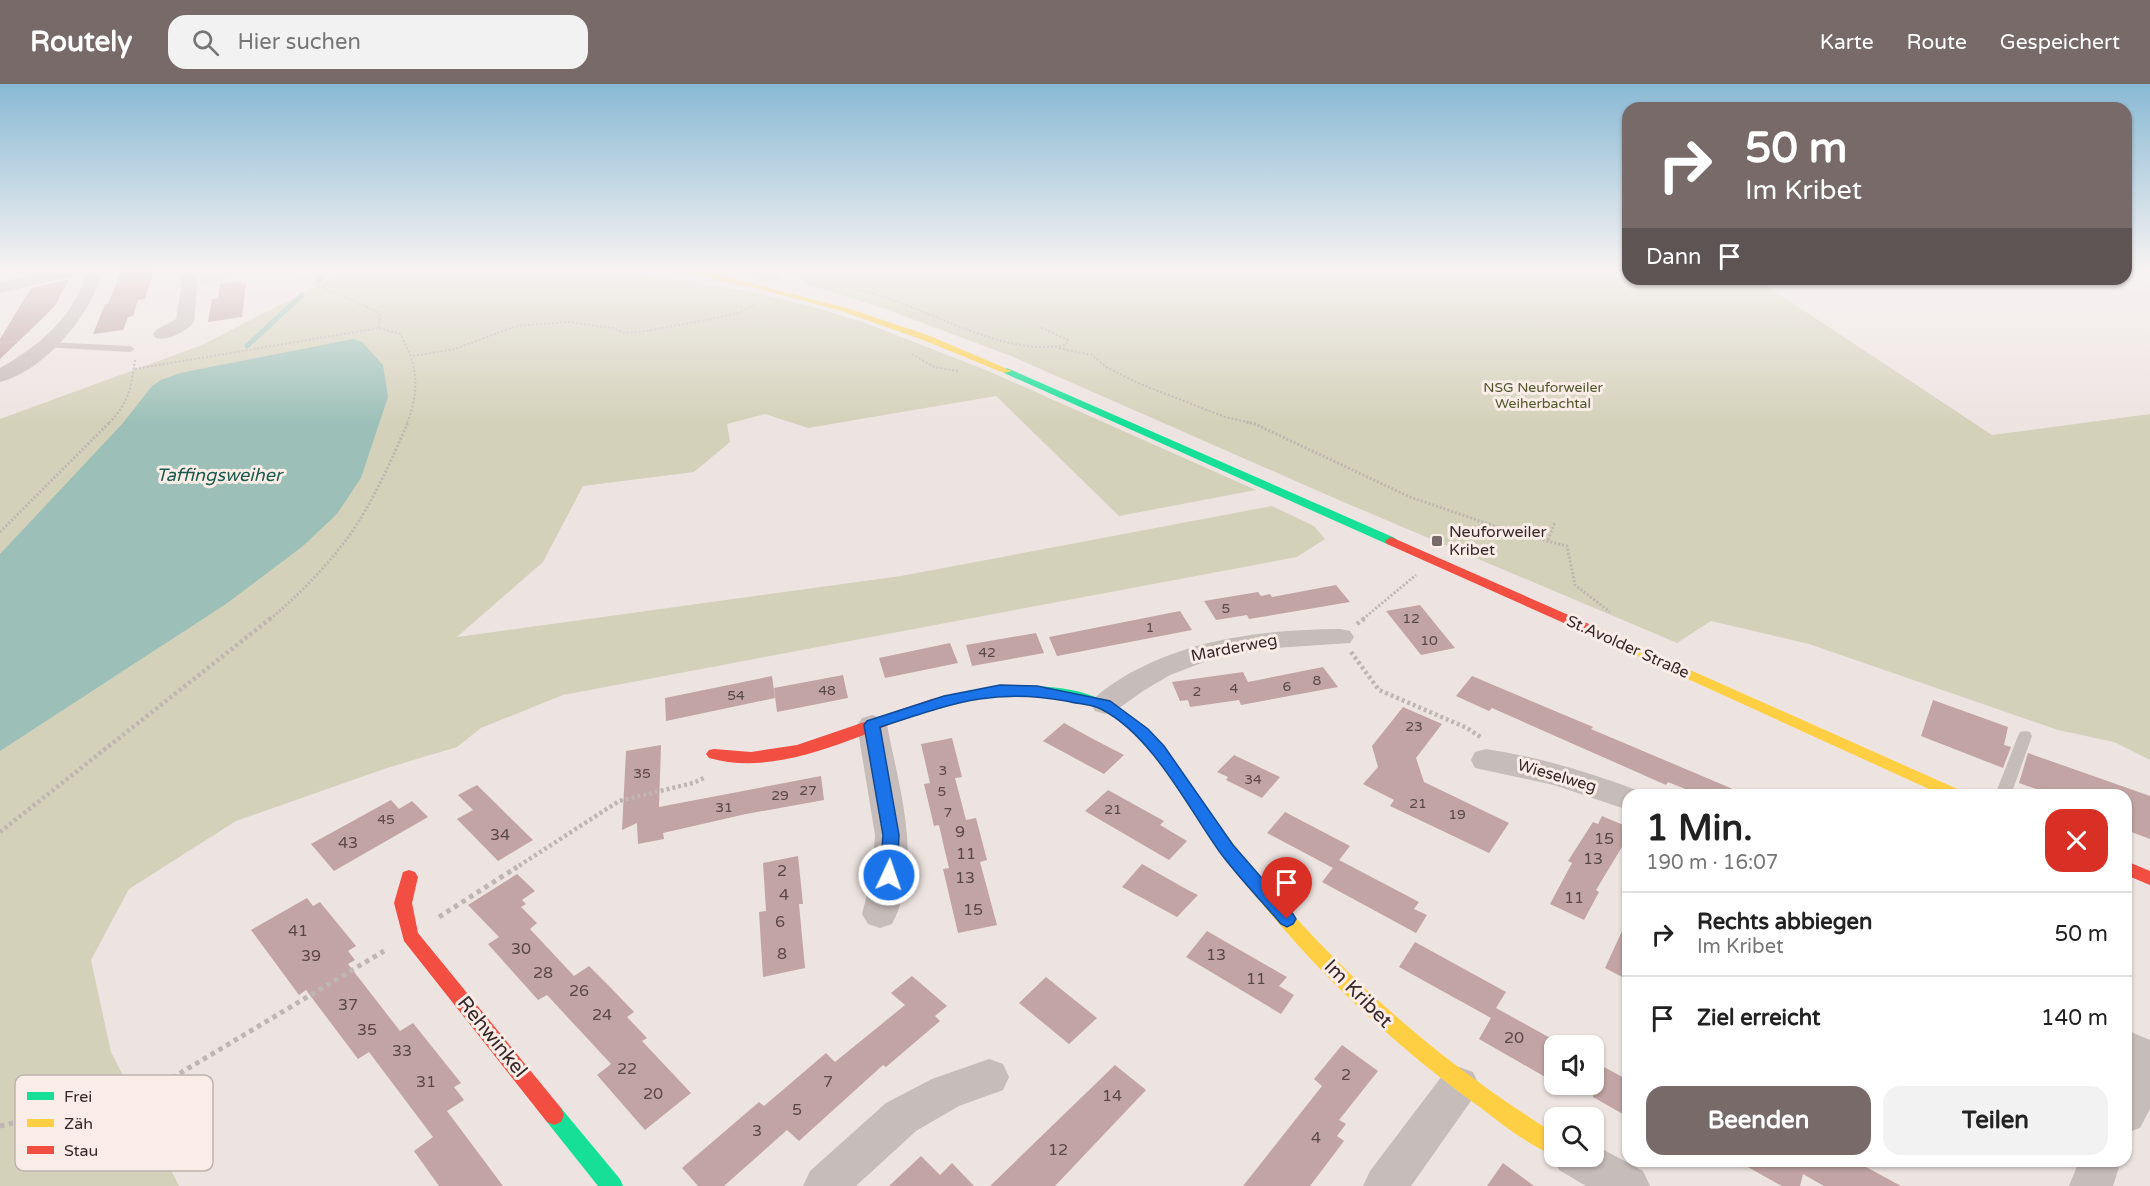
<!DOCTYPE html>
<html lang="de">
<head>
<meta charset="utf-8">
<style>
	body { margin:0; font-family:"Varela Round",sans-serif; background:#f2f2f2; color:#222; height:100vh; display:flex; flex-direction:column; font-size:22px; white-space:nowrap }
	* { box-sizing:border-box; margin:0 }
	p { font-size:20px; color:#767676 }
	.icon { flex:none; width:33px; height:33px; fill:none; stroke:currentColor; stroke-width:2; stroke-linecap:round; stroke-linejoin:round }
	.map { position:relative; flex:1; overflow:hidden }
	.panel { position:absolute; left:1622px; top:705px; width:510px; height:378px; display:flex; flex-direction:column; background:#fff; border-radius:18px; box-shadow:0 2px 4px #0004 }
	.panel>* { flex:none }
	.guide { position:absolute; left:1622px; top:18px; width:510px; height:183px; border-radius:18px; box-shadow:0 2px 4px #0004; background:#776a69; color:#fff; overflow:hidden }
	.tools { position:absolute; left:1544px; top:951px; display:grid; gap:12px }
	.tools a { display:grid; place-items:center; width:60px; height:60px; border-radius:12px; background:#fff; box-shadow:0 2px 4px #0004; font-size:30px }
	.pin { position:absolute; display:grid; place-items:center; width:51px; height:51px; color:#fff; margin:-62px -26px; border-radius:50% 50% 50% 0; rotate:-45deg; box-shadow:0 0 6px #0007 }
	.pin .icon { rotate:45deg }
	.me { position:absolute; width:66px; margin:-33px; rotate:3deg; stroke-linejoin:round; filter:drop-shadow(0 0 4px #0008) }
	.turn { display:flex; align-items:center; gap:21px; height:126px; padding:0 24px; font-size:27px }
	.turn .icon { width:78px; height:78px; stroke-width:2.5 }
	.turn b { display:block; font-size:42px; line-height:51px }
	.then { display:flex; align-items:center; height:57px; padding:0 24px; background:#0003; gap:12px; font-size:22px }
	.round { display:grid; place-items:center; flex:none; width:63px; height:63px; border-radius:18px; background:#f2f2f2 }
	.summary { display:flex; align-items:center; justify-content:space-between; height:102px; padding:0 24px }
	h1 { font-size:36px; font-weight:700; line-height:45px }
	.cta { display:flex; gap:12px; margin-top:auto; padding:12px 24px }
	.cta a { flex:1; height:69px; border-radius:18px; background:#776a69; color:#fff; font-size:24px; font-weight:700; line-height:69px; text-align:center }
	.cta a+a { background:#f2f2f2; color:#222 }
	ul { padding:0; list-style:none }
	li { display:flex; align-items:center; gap:18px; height:84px; padding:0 24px; border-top:2px solid #e0e0e0 }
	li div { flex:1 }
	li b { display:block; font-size:22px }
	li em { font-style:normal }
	header { display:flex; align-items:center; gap:36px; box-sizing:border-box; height:84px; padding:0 30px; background:#776a69; color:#fff }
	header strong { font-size:28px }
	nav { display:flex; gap:33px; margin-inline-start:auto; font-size:21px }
	.search { width:420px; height:54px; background:#f2f2f2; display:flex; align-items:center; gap:15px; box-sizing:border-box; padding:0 21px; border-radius:18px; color:#767676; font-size:22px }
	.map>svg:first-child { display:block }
	.green { fill:#d4d1ba }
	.water { fill:#9cc0b7 }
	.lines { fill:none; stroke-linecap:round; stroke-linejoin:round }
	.stream { stroke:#9cc0b7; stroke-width:5 }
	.building { fill:#c1a4a3 }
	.path-far3 { stroke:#bfb5b2; stroke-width:2; stroke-dasharray:2 2; stroke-linecap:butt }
	.path-far2 { stroke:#bfb5b2; stroke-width:3; stroke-dasharray:2 2; stroke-linecap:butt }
	.path-far1 { stroke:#bfb5b2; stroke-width:4.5; stroke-dasharray:3 3; stroke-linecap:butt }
	.path { stroke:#bfb5b2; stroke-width:5; stroke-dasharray:4.5 4.5; stroke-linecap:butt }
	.lane { fill:#c6bcba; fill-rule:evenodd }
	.street { fill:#c6bcba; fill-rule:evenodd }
	.fast { fill:#16e098; fill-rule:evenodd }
	.slow { fill:#ffcf43; fill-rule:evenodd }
	.jam { fill:#f24e42; fill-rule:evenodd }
	.route { fill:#1a73e8; stroke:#114b97; stroke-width:1.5 }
	.poi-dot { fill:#776a69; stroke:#faede8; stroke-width:2 }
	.labels { text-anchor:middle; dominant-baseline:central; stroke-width:6; stroke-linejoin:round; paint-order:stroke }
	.far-park-label { font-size:14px; fill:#51562b; stroke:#faede8 }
	.number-label { font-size:14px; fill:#5a4847 }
	.poi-label { font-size:16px; fill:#372928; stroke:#faede8; text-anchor:start }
	.street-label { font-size:16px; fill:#372928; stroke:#faede8 }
	.near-number-label { font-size:16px; fill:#5a4847 }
	.water-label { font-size:18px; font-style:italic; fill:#1d5a4e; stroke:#faede8 }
	.near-street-label { font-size:20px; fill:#372928; stroke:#faede8 }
	.key { fill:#faede8; stroke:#c0b2ae; stroke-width:1.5 }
	.key-label { font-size:16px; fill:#372928 }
</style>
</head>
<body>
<header>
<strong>Routely</strong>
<div class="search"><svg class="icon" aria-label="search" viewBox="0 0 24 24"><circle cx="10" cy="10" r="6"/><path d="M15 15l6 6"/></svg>Hier suchen</div>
<nav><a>Karte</a><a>Route</a><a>Gespeichert</a></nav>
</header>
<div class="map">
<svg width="2150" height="1102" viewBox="0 0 2150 1102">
	<rect width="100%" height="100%" fill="#ede4e1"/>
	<path class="green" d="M198,185H257L260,188L202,200Z
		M350,185H600L741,206L810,222L865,239L986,286L1256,406L1119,432L996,312L808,344L765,330L727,340L730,358L694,388L583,402L543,478L457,553L901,492L1272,422L1314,442L1325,455L1297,473L563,611L481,644L457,663L387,684L236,737L129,805L91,876L111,968L179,1102H0V335L202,261Z
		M711,185H771L781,193L780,198Z
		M790,185H1627L1628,195H1775L1759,197L1992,351L2150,330V676L2114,658L2058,646L1809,560L1711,537L1677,559L1334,414L1011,272L888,226L807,200Z"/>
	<path class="water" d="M353,255L362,258L383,281L388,313L361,394L337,430L303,462L226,520L0,667V470L123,339L152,302L161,296L180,289Z"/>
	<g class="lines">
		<path class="stream" d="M318,197L329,185
			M247,262L302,211"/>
	</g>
	<path class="building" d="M122,185H154L145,215L138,216L133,232L128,233L123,246L93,250L105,220H108Z
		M69,195L56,220L47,230L0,275V255L31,204Z
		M241,197V200L246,199L242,233L208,238L212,215L218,214L220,200Z
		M1336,501L1350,518L1249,535L1247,531L1216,536L1204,517L1258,508L1261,512L1270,510L1272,513Z
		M1420,521L1437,542L1455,564L1421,571L1386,527Z
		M1180,527L1192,546L1057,572L1049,553Z
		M1036,549L1044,569L972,582L966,561Z
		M950,559L958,579L885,594L879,574Z
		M1323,583L1338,603L1241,621L1239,616L1190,623L1188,616L1180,617L1172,598L1243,588L1248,598Z
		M843,591L848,614L777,628L774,604Z
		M772,592L775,614L666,637L665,614Z
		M1472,592L1593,643L1591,645L1747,711H1700L1668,698L1666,701L1492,624L1489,627L1456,612Z
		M1933,616L2008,643L2004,661L2011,663L2003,684L1921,652Z
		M1403,623L1442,640L1416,674L1424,698L1509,739L1489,769L1390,722L1394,716L1363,700L1378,683L1372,662Z
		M1064,639L1093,655L1124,671L1104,690L1043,657Z
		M952,654L962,693L955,694L966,736L976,734L987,776L980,778L997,841L958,849L943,785L949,784L944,763L939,741L934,742L924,700L930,699L921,660Z
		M661,661L659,723L821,692L824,716L746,730L663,749L664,755L638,760L637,739L622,746L626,667Z
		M2028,669L2150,712V755L2126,746V711H2054L2019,699Z
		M1234,671L1280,693L1262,714L1226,696L1228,693L1217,688Z
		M477,701L533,756L498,777L457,735L473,726L458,711Z
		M1108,706L1164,737L1160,741L1187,757L1169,776L1085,727Z
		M391,716L399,725L412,717L428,733L334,787L311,760Z
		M1285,728L1350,762L1333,784L1267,749Z
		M1602,732L1628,743V753L1596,806L1599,808L1584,836L1550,820L1572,779L1568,777L1593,738L1598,740Z
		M798,772L803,820H799L805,884L763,893L759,828L766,827L763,779Z
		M1339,776L1419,818L1414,825L1427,831L1416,849L1322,798Z
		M1142,780L1186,805L1198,811L1177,833L1122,803Z
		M517,790L535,807L522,816L526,820L521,823L537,839L530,845L574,892L589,882L611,904L634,928L627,933L647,954L642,957L691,1009L645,1046L597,991L611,980L547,911L538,916L488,860L499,853L468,821Z
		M307,814L313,822L320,818L356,862L348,867L355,876L348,880L400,947L413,939L461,999L454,1003L464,1016L447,1027L503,1102H439L414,1067L433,1053L369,968L358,975L306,906L299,911L251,846Z
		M1628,834V896L1605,884Z
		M1207,847L1287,893L1279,902L1294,911L1281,930L1186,873Z
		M1415,858L1506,908L1496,924L1554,956V998L1479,955L1491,934L1399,883Z
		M912,892L947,922L935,932L940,937L886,983L883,981L799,1057L787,1046L724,1102H698L682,1084L759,1018L764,1022L826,969L835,978L905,921L891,909Z
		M1046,893L1097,934L1069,960L1019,919Z
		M1342,961L1378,987L1339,1036L1346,1040L1337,1052L1344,1057L1310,1102H1243L1322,1002L1314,995Z
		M1593,977L1628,996V1033L1593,1013Z
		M1115,981L1146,1006L1055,1102H990Z
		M921,1072L940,1091L952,1079L974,1102H889Z
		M1737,1077H1855L1901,1102H1824L1803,1090L1800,1102H1782Z
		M1503,1079L1534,1102H1487Z"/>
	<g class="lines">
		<path class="path-far3" d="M282,185L380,229L379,244
			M841,202C910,213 972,259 1038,263C1047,264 1057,262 1066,261L1068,256L1040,243
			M0,259L19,257
			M1059,264L1092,271L1106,283L1138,299L1225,333L1252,339
			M912,270L934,283L958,287
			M413,272L455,265L516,242L568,238L613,244L624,249L646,247L717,234L740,228L755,220
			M135,285L379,244L400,250C418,281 420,306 407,339
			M109,339C129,319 131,303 135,276"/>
		<path class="path-far2" d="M1246,338L1255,340L1410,413L1509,447L1567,462L1575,501L1610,528
			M0,448L110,338
			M1548,456L1555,438
			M270,535C299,511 326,483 349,452C372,420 392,375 408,338
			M1363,535L1416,491"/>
		<path class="path-far1" d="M1357,540L1365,534
			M1351,568L1379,606L1467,644L1482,654
			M0,748L271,534
			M514,785L619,717L693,699L706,693"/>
		<path class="path" d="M439,833L517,783
			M0,1042L147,1009L384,867"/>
		<path class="lane" d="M47,258L130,262L135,265L130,268L44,263L42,261Z
			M2025,647L2030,648L2032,652L2011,711H1995L2018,652L2020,648Z"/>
		<path class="street" d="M61,185H103C93,229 45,287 0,298V284C38,263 75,232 86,189L0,209V199Z
			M180,185H196L197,205L194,238C186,248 168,257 156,254L153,250L156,246L176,235L181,205Z
			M1340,545L1350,547L1354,553L1350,559L1275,564L1220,572L1170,591L1143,607L1115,627L1105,630L1095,627L1090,620C1099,607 1117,597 1130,589C1196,553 1266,546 1340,545Z
			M872,631L882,634L887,641C899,704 924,779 892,840L880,844L868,840L862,830L872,791L875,751L857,641L862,634Z
			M1486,665C1539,673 1589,688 1639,707L1642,711H1628V726L1554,701L1475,684L1471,676L1475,668Z
			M2126,946L2150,956V1025L2140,1044L2126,1049V991L2129,985L2126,983Z
			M989,975L1003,980L1009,993L1003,1006L959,1022L916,1047L856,1102H803L810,1087L886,1019L932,995Z
			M1459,983L1473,988L1479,1001L1473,1014L1411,1102H1363L1370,1087L1445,988Z
			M1593,1060L1643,1087L1650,1102H1586L1559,1086L1553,1072L1554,1069V1072H1593Z
			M2079,1077H2121L2113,1102H2069Z"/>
		<path class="fast" d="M1007,284L1395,454L1397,457L1391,461L1387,460L1004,289L1002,287Z
			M1000,601C1029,602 1060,601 1087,610C1153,632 1186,695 1225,749L1227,753L1225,757L1219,759L1213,757C1178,706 1143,634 1078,617C1068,615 1056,613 1046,612C1029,610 1011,614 995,609L993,606Z
			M554,1021L561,1024L620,1095L623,1102H598L547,1038L544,1031L547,1024Z"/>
		<path class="slow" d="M671,185H689L718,191L847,224L930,252L1012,287L1004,289L923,256L841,227L760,205Z
			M1616,553L1962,707L1964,711H1942L1611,560L1609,557Z
			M1219,747L1225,749C1321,872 1421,966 1554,1049V1071C1528,1061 1503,1041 1481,1024C1400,966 1328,899 1264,822C1246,800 1224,778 1211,753L1213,749Z"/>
		<path class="jam" d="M1391,453L1621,554L1623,557L1616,561L1611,560L1387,460L1385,457Z
			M1000,601L1007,606L1005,609C981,616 957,616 933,624C866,647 782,695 709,674L706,670L709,666L714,665L751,668L797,661L932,615Z
			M2126,777L2150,787V801L2126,791Z
			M409,786L415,788L418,793L412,819L418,849L561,1024L564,1031L561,1038L554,1041L547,1038L404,857L394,819L403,788Z"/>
	</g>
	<linearGradient id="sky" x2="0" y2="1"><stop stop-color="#89b9d4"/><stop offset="0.55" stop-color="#f7f3f2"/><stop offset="1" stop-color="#f7f3f2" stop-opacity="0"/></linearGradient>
	<rect width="2150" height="339" fill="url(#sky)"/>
	<path class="route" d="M1000,601L1037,602L1110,617L1148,645L1164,662L1233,761L1293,830L1296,835L1293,840L1287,843L1281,840C1261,816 1238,793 1219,767C1187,722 1152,651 1101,625C1092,620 1077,620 1066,617C991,603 949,621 880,643L899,751L897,791L895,795L889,797L883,795L880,791L883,751L864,641L867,637L944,612Z"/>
	<rect class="poi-dot" x="1431" y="451" width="12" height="12" rx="3"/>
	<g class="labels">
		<g class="far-park-label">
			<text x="1543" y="303">NSG Neuforweiler<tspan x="1543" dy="16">Weiherbachtal</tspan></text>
		</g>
		<g class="number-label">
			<text x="1226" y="524">5</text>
			<text x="1411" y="534">12</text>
			<text x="1150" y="543">1</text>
			<text x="1429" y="556">10</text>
			<text x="987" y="568">42</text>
			<text x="1317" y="596">8</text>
			<text x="1287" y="602">6</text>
			<text x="1234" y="604">4</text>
			<text x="827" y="606">48</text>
			<text x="1197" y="607">2</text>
			<text x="736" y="611">54</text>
			<text x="1414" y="642">23</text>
			<text x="943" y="686">3</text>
			<text x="642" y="689">35</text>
			<text x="1253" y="695">34</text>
			<text x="808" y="706">27</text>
			<text x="942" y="707">5</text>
			<text x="780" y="711">29</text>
			<text x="1418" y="719">21</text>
			<text x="724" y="723">31</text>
			<text x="1113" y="725">21</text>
			<text x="948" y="728">7</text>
			<text x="1457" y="730">19</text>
			<text x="386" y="735">45</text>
		</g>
		<g class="poi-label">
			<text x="1449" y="448">Neuforweiler<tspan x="1449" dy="18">Kribet</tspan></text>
		</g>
		<g class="street-label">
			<text transform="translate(1628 563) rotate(24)">St.Avolder Straße</text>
			<text transform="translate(1234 564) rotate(-11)">Marderweg</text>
			<text transform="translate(1557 692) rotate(16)">Wieselweg</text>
		</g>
		<g class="near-number-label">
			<text x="960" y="748">9</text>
			<text x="500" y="751">34</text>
			<text x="1604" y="755">15</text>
			<text x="348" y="759">43</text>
			<text x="966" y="770">11</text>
			<text x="1593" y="775">13</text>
			<text x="782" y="787">2</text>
			<text x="965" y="794">13</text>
			<text x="784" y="811">4</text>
			<text x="1574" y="814">11</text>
			<text x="973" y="826">15</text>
			<text x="780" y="838">6</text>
			<text x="298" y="847">41</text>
			<text x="521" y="865">30</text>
			<text x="782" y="870">8</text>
			<text x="1216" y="871">13</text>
			<text x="311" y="872">39</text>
			<text x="543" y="889">28</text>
			<text x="1256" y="895">11</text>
			<text x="579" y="907">26</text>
			<text x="348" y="921">37</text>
			<text x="602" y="931">24</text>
			<text x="367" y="946">35</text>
			<text x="1514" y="954">20</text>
			<text x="402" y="967">33</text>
			<text x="627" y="985">22</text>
			<text x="1346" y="991">2</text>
			<text x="426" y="998">31</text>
			<text x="828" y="998">7</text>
			<text x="653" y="1010">20</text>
			<text x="1112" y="1012">14</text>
			<text x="797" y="1026">5</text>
			<text x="757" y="1047">3</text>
			<text x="1316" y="1054">4</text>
			<text x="1058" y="1066">12</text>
		</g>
		<g class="water-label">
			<text x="219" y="391">Taffingsweiher</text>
		</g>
		<g class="near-street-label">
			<text transform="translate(1358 910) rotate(45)">Im Kribet</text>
			<text transform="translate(492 953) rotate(51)">Rehwinkel</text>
		</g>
	</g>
	<rect x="15" y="991" width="198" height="96" rx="9" class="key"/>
	<rect x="27" y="1008" width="27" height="8" fill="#16e098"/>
	<rect x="27" y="1035" width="27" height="8" fill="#ffcf43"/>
	<rect x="27" y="1062" width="27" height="8" fill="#f24e42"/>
	<g class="key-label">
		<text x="64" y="1018">Frei</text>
		<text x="64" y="1045">Zäh</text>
		<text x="64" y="1072">Stau</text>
	</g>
</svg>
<div class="tools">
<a><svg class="icon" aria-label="sound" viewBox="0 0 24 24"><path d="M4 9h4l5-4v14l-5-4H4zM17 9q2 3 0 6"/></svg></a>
<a><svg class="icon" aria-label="search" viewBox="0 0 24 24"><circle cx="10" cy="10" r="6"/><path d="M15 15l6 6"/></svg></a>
</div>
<div class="pin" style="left:1287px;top:835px;background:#d93025"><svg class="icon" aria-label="arrive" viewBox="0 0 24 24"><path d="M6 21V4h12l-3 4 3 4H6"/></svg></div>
<svg class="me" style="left:889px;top:791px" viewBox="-20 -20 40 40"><circle r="17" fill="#1a73e8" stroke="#fff" stroke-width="3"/><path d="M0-11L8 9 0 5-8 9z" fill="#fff"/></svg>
<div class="guide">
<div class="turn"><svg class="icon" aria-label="right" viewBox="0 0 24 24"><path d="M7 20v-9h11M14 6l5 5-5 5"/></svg><div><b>50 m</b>Im Kribet</div></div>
<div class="then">Dann<svg class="icon" aria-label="arrive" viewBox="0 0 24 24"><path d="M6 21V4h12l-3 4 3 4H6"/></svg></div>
</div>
<section class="panel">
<div class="summary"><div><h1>1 Min.</h1><p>190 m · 16:07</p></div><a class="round" style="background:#d93025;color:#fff"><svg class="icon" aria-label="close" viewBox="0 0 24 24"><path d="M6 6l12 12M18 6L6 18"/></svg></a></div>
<ul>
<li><svg class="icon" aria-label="right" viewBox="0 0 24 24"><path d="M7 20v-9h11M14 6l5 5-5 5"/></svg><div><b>Rechts abbiegen</b><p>Im Kribet</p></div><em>50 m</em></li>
<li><svg class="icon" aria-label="arrive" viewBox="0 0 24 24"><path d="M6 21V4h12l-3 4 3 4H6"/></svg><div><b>Ziel erreicht</b></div><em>140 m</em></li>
</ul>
<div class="cta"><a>Beenden</a><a>Teilen</a></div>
</section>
</div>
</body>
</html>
